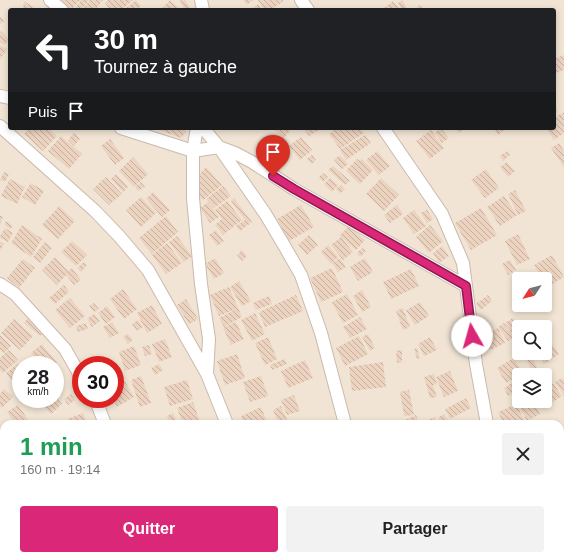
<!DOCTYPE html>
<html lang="fr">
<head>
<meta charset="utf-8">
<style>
	body { margin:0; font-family:Helvetica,sans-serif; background:#f2f2f2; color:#202124; height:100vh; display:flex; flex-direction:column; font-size:15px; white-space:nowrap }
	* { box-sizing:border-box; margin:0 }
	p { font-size:13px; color:#757577 }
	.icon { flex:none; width:22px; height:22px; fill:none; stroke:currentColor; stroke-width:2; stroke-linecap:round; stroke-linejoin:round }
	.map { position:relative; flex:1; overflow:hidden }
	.details { position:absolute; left:0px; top:420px; width:564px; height:140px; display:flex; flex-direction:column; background:#fff; border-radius:12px 12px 0 0; box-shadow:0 2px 6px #0003 }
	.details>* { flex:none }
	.top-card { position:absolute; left:8px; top:8px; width:548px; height:122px; border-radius:4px; box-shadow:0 2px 6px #0003; background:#202124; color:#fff; overflow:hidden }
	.needle { width:26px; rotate:234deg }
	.controls { position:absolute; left:512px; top:272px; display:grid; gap:8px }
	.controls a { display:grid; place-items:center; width:40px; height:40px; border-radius:4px; background:#fff; box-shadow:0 2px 6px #0003; font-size:20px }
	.speed { position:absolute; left:12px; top:356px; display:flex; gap:8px; font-size:20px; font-weight:700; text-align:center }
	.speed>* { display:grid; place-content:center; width:52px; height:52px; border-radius:50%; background:#fff; box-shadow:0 2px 6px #0003; line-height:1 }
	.speed small { font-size:10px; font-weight:400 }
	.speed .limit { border:6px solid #d22; background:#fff; color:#111 }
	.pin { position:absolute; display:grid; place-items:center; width:34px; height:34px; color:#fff; margin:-41px -17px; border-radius:50% 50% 50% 0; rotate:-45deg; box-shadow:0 0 4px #0007 }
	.pin .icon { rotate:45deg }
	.me { position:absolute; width:44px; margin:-22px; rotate:353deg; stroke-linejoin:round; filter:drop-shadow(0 0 3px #0008) }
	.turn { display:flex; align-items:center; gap:14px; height:84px; padding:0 20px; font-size:18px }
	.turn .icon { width:52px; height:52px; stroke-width:2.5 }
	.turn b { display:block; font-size:28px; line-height:34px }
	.then { display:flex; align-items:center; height:38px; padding:0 20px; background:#0003; gap:8px; font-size:15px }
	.round { display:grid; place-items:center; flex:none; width:42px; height:42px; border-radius:4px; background:#f2f2f2 }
	.summary { display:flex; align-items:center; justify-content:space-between; height:68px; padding:0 20px }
	h1 { font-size:24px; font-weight:700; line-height:30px; color:#1e9e55 }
	.button { display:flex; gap:8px; margin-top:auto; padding:8px 20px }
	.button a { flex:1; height:46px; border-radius:4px; background:#db2777; color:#fff; font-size:16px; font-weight:700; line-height:46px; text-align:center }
	.button a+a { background:#f2f2f2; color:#202124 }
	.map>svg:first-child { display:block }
	.residential { fill:#f1e4d4; fill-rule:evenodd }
	.building { fill:url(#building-back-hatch) }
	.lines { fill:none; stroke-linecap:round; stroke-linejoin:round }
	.minor-casing { stroke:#cabaad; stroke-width:14 }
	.minor { stroke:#fff; stroke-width:12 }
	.route-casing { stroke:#8e194d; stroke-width:10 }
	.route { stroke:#db2777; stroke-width:7 }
</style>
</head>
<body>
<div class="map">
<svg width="564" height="560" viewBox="0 0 564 560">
	<defs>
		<pattern id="building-back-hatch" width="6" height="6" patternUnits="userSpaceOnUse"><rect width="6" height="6" fill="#ecd3c0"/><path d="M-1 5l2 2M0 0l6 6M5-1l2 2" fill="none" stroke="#c4ae9e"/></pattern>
	</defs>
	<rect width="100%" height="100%" fill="#faf2e5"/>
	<path class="residential" d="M0,0H564V560H0ZM10,10H554V128H10ZM519,279H545V305H519ZM519,327H545V353H519ZM21,365H55V399H21ZM81,365H115V399H81ZM519,375H545V401H519ZM4,424H560V556H4Z"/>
	<path class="building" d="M60,0H80L71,10Z
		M81,0H89L81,10H74Z
		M90,0H103L95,10H82Z
		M108,0H133L121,10H111L105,3Z
		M136,0L141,6L136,10H124Z
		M170,0L181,10H161Z
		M182,0H185L191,9L189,10H185L179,1Z
		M243,0H253L247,5Z
		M258,0H283V2L270,10H264Z
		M402,0L408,10H402L398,3Z
		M24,1L37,10H23Z
		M393,1L400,10H382Z
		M258,4L262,10H251Z
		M419,5L425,10H415Z
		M0,16L4,21L1,24L0,23Z
		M1,31L9,40L4,45L0,42V32Z
		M0,45L7,49L0,60Z
		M564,55V70L556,73L554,69V59Z
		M554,105L558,111L554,113Z
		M564,112V133L554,140L546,128H554V118Z
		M29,128H48L57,136L43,151L24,134Z
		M155,128H181L186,132L181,138Z
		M272,128H292L284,138Z
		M306,128H318L319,130L309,136L304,129Z
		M337,128H360L364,133L340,149L329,134Z
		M441,128L449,138L442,143L435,133Z
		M455,128H465L459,133Z
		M493,128H507L498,135Z
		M431,130L444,148L430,159L416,141Z
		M74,133L80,139L74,146L68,140Z
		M365,135L371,143L346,160L340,150Z
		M61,136L82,154L69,169L48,151Z
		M301,137L312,150L300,160L289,146Z
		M110,139L124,158L115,165L101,146Z
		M559,143L564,151V166H563L551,148Z
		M377,151L390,166L379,175L366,160Z
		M507,151L510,155L503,161L500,156Z
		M312,155L316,160L312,164L307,159Z
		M340,155L348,164L342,169L334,160Z
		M133,157L148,174L134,187L119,171Z
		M357,159L360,161L362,159L373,170L360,184L346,171Z
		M507,162L515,171L508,177L500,167Z
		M333,166L350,181L345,185L328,170Z
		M206,167L222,185L203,200L196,194V178Z
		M486,169L499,188L485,198L471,180Z
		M4,172L9,174L5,182L0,180Z
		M323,173L328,177L323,182L319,177Z
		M116,174L128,187L123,192L111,179Z
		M106,177L122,194L109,205L93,189Z
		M330,178L338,185L332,192L324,184Z
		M381,178L399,195L384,211L366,194Z
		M10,179L25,187L17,204L1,196Z
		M141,182L145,187L138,191L135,187Z
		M31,183L44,191L35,205L22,197Z
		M341,185L345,190L340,193L336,189Z
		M223,186L231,196L214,208L206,199Z
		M515,190L526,211L518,215L508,194Z
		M153,192L170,210L162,217L146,199Z
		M504,196L517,215L500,226L487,207Z
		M141,197L156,213L141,227L126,210Z
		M234,198L252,222L240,231L236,226L245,220L231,201Z
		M227,201L242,220L223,235L215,225L222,219L215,210Z
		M208,202L219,217L210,223L200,208Z
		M301,205L314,227L289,241L277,219Z
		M397,205L403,214L390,223L384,215Z
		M59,206L75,221L58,239L42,225Z
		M481,208L497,235L471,250L455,223Z
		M414,210L426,226L414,234L403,218Z
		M427,210L433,219L427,223L421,213Z
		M0,215L3,217L0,224Z
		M166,216L178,232L152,254L139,238Z
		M6,221L13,226L10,229L4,224Z
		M22,225L42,239L31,257L11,243Z
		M430,225L443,241L429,253L416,237Z
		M349,226L365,240L356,250L342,238L353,252L343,260L331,245L341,237L339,236Z
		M5,228L13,233L8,242L0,238V236Z
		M216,230L224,241L217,246L209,235Z
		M518,234L530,259L517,265L505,241Z
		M309,235L318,245L307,255L298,245Z
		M177,236L192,256L184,262L169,242Z
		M0,241L4,244L0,250Z
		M72,241L87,255L76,266L61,252Z
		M45,242L52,248L40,263L33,257Z
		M167,243L182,263L166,274L152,255Z
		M328,245L338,257L331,264L321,252Z
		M442,246L449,256L439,263L433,253Z
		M362,248L366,251L360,257L357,253Z
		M242,250L247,256L242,261L237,255Z
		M552,255L564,277L547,287L545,284V279H542L534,265Z
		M55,257L68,271L72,268L81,280L74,285L66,275L57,285L42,270Z
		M215,258L224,273L214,279L205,264Z
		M340,258L346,267L338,272L332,263Z
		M365,258L373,272L358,281L350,267Z
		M23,259L35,268L19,288L7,278Z
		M510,260L516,270L508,275L502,264Z
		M84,262L87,265L81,272L77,268Z
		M332,268L343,292L321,302L310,278Z
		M411,269L419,286L391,299L383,282Z
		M239,281L251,301L242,306L230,287Z
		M64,285L69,292L55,304L49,298Z
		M229,287L238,308L219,316L210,295Z
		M123,289L137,309L124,319L110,299Z
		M362,290L371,307L362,312L353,296Z
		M347,294L358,315L343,323L332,302Z
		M296,295L303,311L265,327L259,312Z
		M488,295L492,301L481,310L476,304Z
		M269,296L272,304L256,310L253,303Z
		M70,298L85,316L70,328L55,310Z
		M186,299L198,319L189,324L177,305Z
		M420,302L429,316L415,325L406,310Z
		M94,303L99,309L94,312L89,306Z
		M152,305L162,324L147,333L137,313Z
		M107,306L115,317L106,324L98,313Z
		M238,308L242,317L224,327L219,318Z
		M403,308L410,327L403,330L396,311Z
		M255,313L265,334L252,341L241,320Z
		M94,314L100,321L92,327L87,319Z
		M29,317L45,331L40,336L24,323Z
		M360,317L367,329L350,338L343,327Z
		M513,318L519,327V337L516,339L505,323Z
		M14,319L33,336L20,350L1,333Z
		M138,320L143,327L137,331L132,324Z
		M112,322L119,333L110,338L103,327Z
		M236,322L244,339L231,345L223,328Z
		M86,323L88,329L78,332L76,326Z
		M504,323L514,337L508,341L498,327Z
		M498,328L505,343L490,350L483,335Z
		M128,334L133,340L128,344L123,337Z
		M368,334L375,348L370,351L362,337Z
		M0,335L11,346L4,353L0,349Z
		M359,336L368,354L345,366L336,348Z
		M268,337L277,359L265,365L255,343Z
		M430,337L437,350L424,356L418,344Z
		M165,339L172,357L159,362L152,344Z
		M550,341L559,354L544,364L537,353H545V344Z
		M42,344L57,363L54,365H41L31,353Z
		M149,345L152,354L145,356L142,347Z
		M134,346L141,365L125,371L119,352Z
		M417,348L420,358L417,359L414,349Z
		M9,350L18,360L3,373L0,370V358Z
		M402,350V362L397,363L396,351Z
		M524,353H530L538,369L532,372Z
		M237,354L245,378L225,385L217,361Z
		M514,358L523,373L506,383L497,368Z
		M284,359L287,364L272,370L270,365Z
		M305,360L313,378L288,388L281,371Z
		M383,362L386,387L352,391L349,367Z
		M19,363L21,366V393L6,373Z
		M159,364L163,370L155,375L151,368Z
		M450,371L458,391L444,397L436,377Z
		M434,374L437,384L433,385L437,397L430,398L424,377Z
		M141,376L151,403L140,407L131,380Z
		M261,376L268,396L250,402L243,382Z
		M123,378L134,397L117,407L113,399H115V383Z
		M562,378L564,381V396L555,382Z
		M519,379V389L508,396L504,388Z
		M187,380L193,399L170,406L164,387Z
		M553,383L562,396L551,403L545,394V389Z
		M4,389L13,397L2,408L0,406V394Z
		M409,390L414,415L404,416L400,392Z
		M71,394L75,400L68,405L64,399Z
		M294,395L300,411L287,415L281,400Z
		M55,396L62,404L51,414L37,399H55Z
		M466,398L471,408L450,419L445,409Z
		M525,401H533L540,414L527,421L518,404Z
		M193,402L200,422L195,424H183L177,408Z
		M516,404L526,423L524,424H504L498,412Z
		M18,405L31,424H15L7,412Z
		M281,406L289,424H279L273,410Z
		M261,407L268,424H244L241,416Z
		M83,413L87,424H70L68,419Z
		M173,413L178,424H170L167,416Z
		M444,414L451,424H442L438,418Z
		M416,415L419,422L415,424H397Z
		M435,417L438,424H429L428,420Z
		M328,420L329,424H317Z
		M0,499L4,505V510L0,513Z
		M560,508L563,509L561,522H560Z
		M4,529V554L0,555V530Z
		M50,556H77L78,560H50Z
		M98,556H110V560H98Z
		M175,556H194V560H175Z
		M205,556H219V560H206Z
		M224,556H252V557L238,560H225Z
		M295,556H314L315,560H296Z
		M316,556H333L334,560H317Z
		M357,556H374L375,560H358Z
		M423,556H431L432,560H420L419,558Z
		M448,556H473L467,560H450Z"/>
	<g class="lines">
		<defs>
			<path id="minor" d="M50,0L62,10
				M201,0L203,10
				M301,0L308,10
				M0,96L10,98
				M0,126L95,211L119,236L148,270L207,374L227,424
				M121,128L193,151V198L201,284L209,339L207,374
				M197,128L193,151L219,147L266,215L285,247L301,275L321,333L345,424
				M203,128L219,147L235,153L252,162L294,189L466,286
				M383,128L442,214L463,263L466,286L476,364L487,424
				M0,284L15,294L65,349L81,377
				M93,399L98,406L105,424
				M0,474L4,480
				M560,505L564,506
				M36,556L37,560
				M140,556L141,560
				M275,556L276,560
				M385,556L386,560
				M514,556L515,560"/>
		</defs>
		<use href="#minor" class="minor-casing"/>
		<use href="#minor" class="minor"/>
	</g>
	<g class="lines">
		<defs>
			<path id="route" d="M273,176L294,189L466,286L472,336"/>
		</defs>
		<use href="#route" class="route-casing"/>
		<use href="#route" class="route"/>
	</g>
</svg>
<div class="controls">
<a><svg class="needle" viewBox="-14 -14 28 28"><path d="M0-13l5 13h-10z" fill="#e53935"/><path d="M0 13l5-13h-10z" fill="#757577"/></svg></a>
<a><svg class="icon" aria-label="search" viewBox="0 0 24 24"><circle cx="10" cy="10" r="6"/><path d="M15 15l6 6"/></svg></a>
<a><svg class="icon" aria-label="layers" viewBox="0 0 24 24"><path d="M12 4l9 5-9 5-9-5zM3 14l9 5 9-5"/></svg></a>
</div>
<div class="speed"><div>28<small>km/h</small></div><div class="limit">30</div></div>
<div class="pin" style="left:273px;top:176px;background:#d93025"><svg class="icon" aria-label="arrive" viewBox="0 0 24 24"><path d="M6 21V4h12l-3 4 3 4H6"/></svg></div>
<svg class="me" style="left:472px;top:336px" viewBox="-20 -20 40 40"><circle r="19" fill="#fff"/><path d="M0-13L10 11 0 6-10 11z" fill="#db2777"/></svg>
<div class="top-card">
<div class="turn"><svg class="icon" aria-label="left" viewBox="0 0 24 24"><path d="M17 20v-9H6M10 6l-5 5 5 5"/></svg><div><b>30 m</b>Tournez à gauche</div></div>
<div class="then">Puis<svg class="icon" aria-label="arrive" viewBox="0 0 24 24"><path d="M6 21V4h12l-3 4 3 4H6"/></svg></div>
</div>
<section class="details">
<div class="summary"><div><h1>1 min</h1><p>160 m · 19:14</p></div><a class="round"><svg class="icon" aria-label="close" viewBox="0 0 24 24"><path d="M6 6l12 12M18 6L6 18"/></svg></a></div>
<div class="button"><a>Quitter</a><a>Partager</a></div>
</section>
</div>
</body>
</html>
